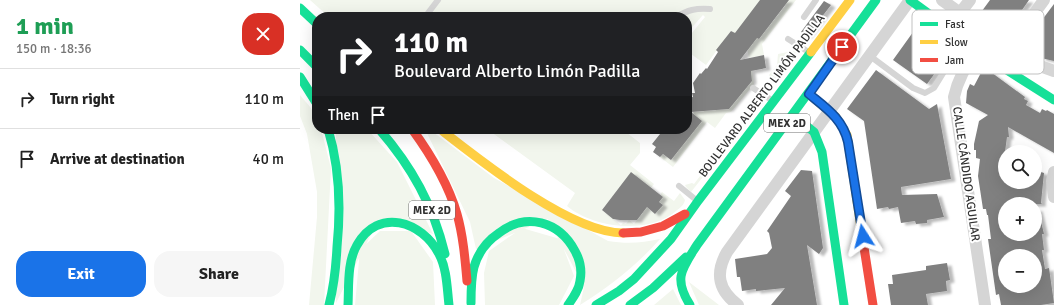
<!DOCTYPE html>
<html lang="en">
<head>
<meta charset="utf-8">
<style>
	body { margin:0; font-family:Signika,sans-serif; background:#f6f6f6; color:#222; height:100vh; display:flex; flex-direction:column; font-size:15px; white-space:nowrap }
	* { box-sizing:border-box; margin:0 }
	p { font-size:13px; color:#767676 }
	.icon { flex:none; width:22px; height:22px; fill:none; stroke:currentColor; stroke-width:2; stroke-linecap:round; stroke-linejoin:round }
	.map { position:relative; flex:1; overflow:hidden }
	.side { display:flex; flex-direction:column; background:#fff; width:300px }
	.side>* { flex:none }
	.top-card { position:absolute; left:12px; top:12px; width:380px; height:122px; border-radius:16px; box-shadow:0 4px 16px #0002; background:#202124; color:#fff; overflow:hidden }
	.buttons { position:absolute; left:698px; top:145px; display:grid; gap:8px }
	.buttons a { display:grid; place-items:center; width:44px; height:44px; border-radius:50%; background:#fff; box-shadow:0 4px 16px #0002; font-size:20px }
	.pin { position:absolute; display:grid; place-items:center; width:34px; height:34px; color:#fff; margin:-17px; border:2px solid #fff; border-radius:50%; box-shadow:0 1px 4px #0007 }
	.me { position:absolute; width:44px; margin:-22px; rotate:351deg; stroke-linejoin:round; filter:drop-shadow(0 0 3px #0008) }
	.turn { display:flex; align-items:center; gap:14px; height:84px; padding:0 16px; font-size:18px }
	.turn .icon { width:52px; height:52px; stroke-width:2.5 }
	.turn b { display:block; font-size:28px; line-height:34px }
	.then { display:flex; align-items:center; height:38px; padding:0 16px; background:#0003; gap:8px; font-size:15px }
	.round { display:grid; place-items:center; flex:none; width:42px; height:42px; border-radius:16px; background:#f6f6f6 }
	.head { display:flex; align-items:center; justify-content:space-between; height:68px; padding:0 16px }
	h1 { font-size:24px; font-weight:700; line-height:30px; color:#1e9e55 }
	.action { display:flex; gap:8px; margin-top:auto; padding:8px 16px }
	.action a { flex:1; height:46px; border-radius:16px; background:#1a73e8; color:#fff; font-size:16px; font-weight:700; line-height:46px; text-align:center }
	.action a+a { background:#f6f6f6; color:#222 }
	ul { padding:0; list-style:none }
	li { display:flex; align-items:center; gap:12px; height:60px; padding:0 16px; border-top:1px solid #e0e0e0 }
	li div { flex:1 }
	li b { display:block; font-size:15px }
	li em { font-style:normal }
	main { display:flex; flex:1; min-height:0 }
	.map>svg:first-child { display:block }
	.green { fill:#f2f6ed }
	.building { fill:#808080; fill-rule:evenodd; filter:url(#shadow) }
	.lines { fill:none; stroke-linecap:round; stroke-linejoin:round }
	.lane { stroke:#d5d5d5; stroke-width:6 }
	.street { stroke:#d5d5d5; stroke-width:12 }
	.fast { stroke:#16e098; stroke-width:9 }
	.slow { stroke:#ffcf43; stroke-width:9 }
	.jam { stroke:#f24e42; stroke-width:9 }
	.route-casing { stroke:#114b97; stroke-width:10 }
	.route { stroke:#1a73e8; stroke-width:7 }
	.labels { text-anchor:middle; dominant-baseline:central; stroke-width:4; stroke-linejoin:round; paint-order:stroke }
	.shield { fill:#fff; stroke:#6f6f6f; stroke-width:1 }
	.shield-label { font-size:11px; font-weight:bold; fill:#313131 }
	.street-label { font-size:12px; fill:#313131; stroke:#fff }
	.key { fill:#fff; stroke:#c1c1c1; stroke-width:1 }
	.key-label { font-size:11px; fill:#313131 }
</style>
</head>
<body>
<main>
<section class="side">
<div class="head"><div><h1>1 min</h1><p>150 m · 18:36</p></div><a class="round" style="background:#d93025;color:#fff"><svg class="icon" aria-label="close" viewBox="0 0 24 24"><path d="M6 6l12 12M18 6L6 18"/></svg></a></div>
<ul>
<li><svg class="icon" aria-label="right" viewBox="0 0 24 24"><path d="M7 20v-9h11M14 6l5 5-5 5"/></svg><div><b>Turn right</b></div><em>110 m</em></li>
<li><svg class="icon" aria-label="arrive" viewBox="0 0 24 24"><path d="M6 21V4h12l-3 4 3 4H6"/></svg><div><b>Arrive at destination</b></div><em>40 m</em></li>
</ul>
<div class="action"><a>Exit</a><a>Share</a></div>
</section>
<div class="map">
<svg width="754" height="305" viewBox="0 0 754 305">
	<defs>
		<filter id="shadow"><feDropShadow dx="4.5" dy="2.5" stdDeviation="1" flood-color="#0004"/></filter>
	</defs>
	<rect width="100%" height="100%" fill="#fff"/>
	<path class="green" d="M10,0H460L457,38L459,39L486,5L483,2L489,0H496L462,44L464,55L449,58L446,42L431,31L406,65L387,51V39L405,17L403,15L387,33V17H29Z
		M498,50L472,87L469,75L477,65L478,54Z
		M451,71H452L454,84L431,112L426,113L415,128L407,122L373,167L360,157L363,154L371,160L401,121L393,114L394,112L429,109L452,81Z
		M0,95C10,107 17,112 17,129H21L31,168L24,305H9L17,217V192L7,134L0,116Z
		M456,102H462L391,192L386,187L385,185L392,183L394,184Z
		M36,129H67L97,162L133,234L79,219L36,303Z
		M125,129H129L194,178L308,241C327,244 342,243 360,239C337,265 309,287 280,305L284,287L248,219L176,249L170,222Z
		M187,129H322L340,143V153L330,165L354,184L351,188L331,173L302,210L321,225L323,223L326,224L329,220L334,224L347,207L355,214L362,205L359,202L362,198L360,195L362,192L374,201L380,193L385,200C384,205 380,208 376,211C349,235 293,228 267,206L275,193Z
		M222,228L260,239L274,276L259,305H185L184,273L189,251Z
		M80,231H111L133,262L135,305H55L60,250Z
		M389,282L419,305H399Z
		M373,289L381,305H354Z"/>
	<path class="building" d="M460,0H489L459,39L457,38L440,60L464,55L466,68L451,71L452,81L429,109L391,112L402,121L371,160L363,154L360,157L353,152L356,147L352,144L364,129H387V98L393,97L392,93H395L393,83L400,73L401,74L406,68L407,69L418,52L416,50L431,31L435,33Z
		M690,0H729L715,20L718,23L709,35L695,26L694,28L679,15Z
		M524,1L531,5L507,36L501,32Z
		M754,4V61L741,58L742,57L726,50L734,33L733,32Z
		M621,21L633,30L635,37L652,50L627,84L593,60Z
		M684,67L725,97L724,99L728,101L726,105L740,113L742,109L746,111L747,110L754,114V153L708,127L709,137H707L705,152V182H735V170L744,173L741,203L742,204H705V234H711V236L735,234V209H738L744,234H742L744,250H742L745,269L749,268L754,303L741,305H701L699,294L696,295L688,239H691L688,215H687L686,209H683L678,176L680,159L676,158V150H674V144L679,121L688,115L666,103L667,91L670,84L674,86ZM705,256H735V286H730L731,289L719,291L713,286L705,287Z
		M576,70L629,109L637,104L651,179L601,187L602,195L637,194L644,217L627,220V223L616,224L615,221L601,223L598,207L589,209L588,207L577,209L564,121L547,109Z
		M501,170L512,171L523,248L519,254L507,245L517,305H471L485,288L456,291V289L442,291L440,277H437L435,259L467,254L472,248L469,233L467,231L491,196L485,191Z
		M331,172L363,197L359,202L363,205L355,214L347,207L337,220H320L313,219L302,210Z
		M647,263L650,280L646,281L647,291L626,294L628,305H591L588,284H593L592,275L626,270V266Z"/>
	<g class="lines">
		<path class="lane" d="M125,17L138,0
			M376,17C388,10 395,8 410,9
			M504,17L516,0
			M488,39L507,51
			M570,56L613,88L625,93L634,88L650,62
			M453,88L470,99
			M379,186L395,199"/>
		<path class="street" d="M642,0L729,62L754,71
			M660,13L670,0
			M709,48L744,0
			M677,49C667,65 658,78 654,97L685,305
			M754,172L752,181L754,197
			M438,305C418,290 415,273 427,252L610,0"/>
		<path class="fast" d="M610,0L699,65L754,100
			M0,8L17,24
			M0,50L17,67
			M0,77L17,104
			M493,115L514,132L522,152L544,305
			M28,129C40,168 41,207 37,247C36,267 34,286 29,305
			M79,129C112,167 133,205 145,254
			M171,303C171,291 171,278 174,267C178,253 187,241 199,233C226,212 259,221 275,251C280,260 282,271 280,281C279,290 273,298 268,305
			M48,305C49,286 47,262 57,245C78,207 122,221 139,254C147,269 147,288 149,305
			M296,305L319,291L334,279L371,239L398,201L511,52
			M330,305L353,288L386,257
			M390,305C373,278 382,269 397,245L576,0"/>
		<path class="slow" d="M511,52L550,0
			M509,94L536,117L547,135L563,241
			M140,129C181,161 271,233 323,233"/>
		<path class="jam" d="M112,129C131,155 148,183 157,214C163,235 165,258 167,281
			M323,233L341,232L363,226L385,214
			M563,241L573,305"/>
	</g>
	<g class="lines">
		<defs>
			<path id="route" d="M542,47L509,94C526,108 543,119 548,142L563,236"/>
		</defs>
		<use href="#route" class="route-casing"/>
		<use href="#route" class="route"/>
	</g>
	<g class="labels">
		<g class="shield">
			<rect x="464" y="114" width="46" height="18" rx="3"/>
			<rect x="109" y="201" width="46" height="18" rx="3"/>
		</g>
		<g class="shield-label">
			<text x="487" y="123">MEX 2D</text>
			<text x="132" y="210">MEX 2D</text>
		</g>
		<g class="street-label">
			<text transform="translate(462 96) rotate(-53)">BOULEVARD ALBERTO LIMÓN PADILLA</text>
			<text transform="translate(666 174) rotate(82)">CALLE CÁNDIDO AGUILAR</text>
		</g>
	</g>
	<rect x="612" y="10" width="132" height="64" rx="6" class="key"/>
	<rect x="620" y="22" width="18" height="4" fill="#16e098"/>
	<rect x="620" y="40" width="18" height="4" fill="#ffcf43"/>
	<rect x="620" y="58" width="18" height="4" fill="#f24e42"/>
	<g class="key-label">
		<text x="645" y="28">Fast</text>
		<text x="645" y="46">Slow</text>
		<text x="645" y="64">Jam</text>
	</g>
</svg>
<div class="buttons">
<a><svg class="icon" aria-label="search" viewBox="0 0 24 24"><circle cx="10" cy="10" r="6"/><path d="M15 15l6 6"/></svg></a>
<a>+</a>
<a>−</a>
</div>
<div class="pin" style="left:542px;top:47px;background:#d93025"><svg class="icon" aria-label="arrive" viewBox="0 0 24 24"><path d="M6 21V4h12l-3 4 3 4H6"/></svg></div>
<svg class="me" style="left:563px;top:236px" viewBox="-20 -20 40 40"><path d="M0-17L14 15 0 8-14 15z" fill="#1a73e8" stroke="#fff" stroke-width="4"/></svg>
<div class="top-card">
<div class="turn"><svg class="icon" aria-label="right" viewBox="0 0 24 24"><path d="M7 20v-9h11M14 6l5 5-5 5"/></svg><div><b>110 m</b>Boulevard Alberto Limón Padilla</div></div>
<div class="then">Then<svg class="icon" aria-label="arrive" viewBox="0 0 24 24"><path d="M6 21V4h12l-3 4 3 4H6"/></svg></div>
</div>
</div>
</main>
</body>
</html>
